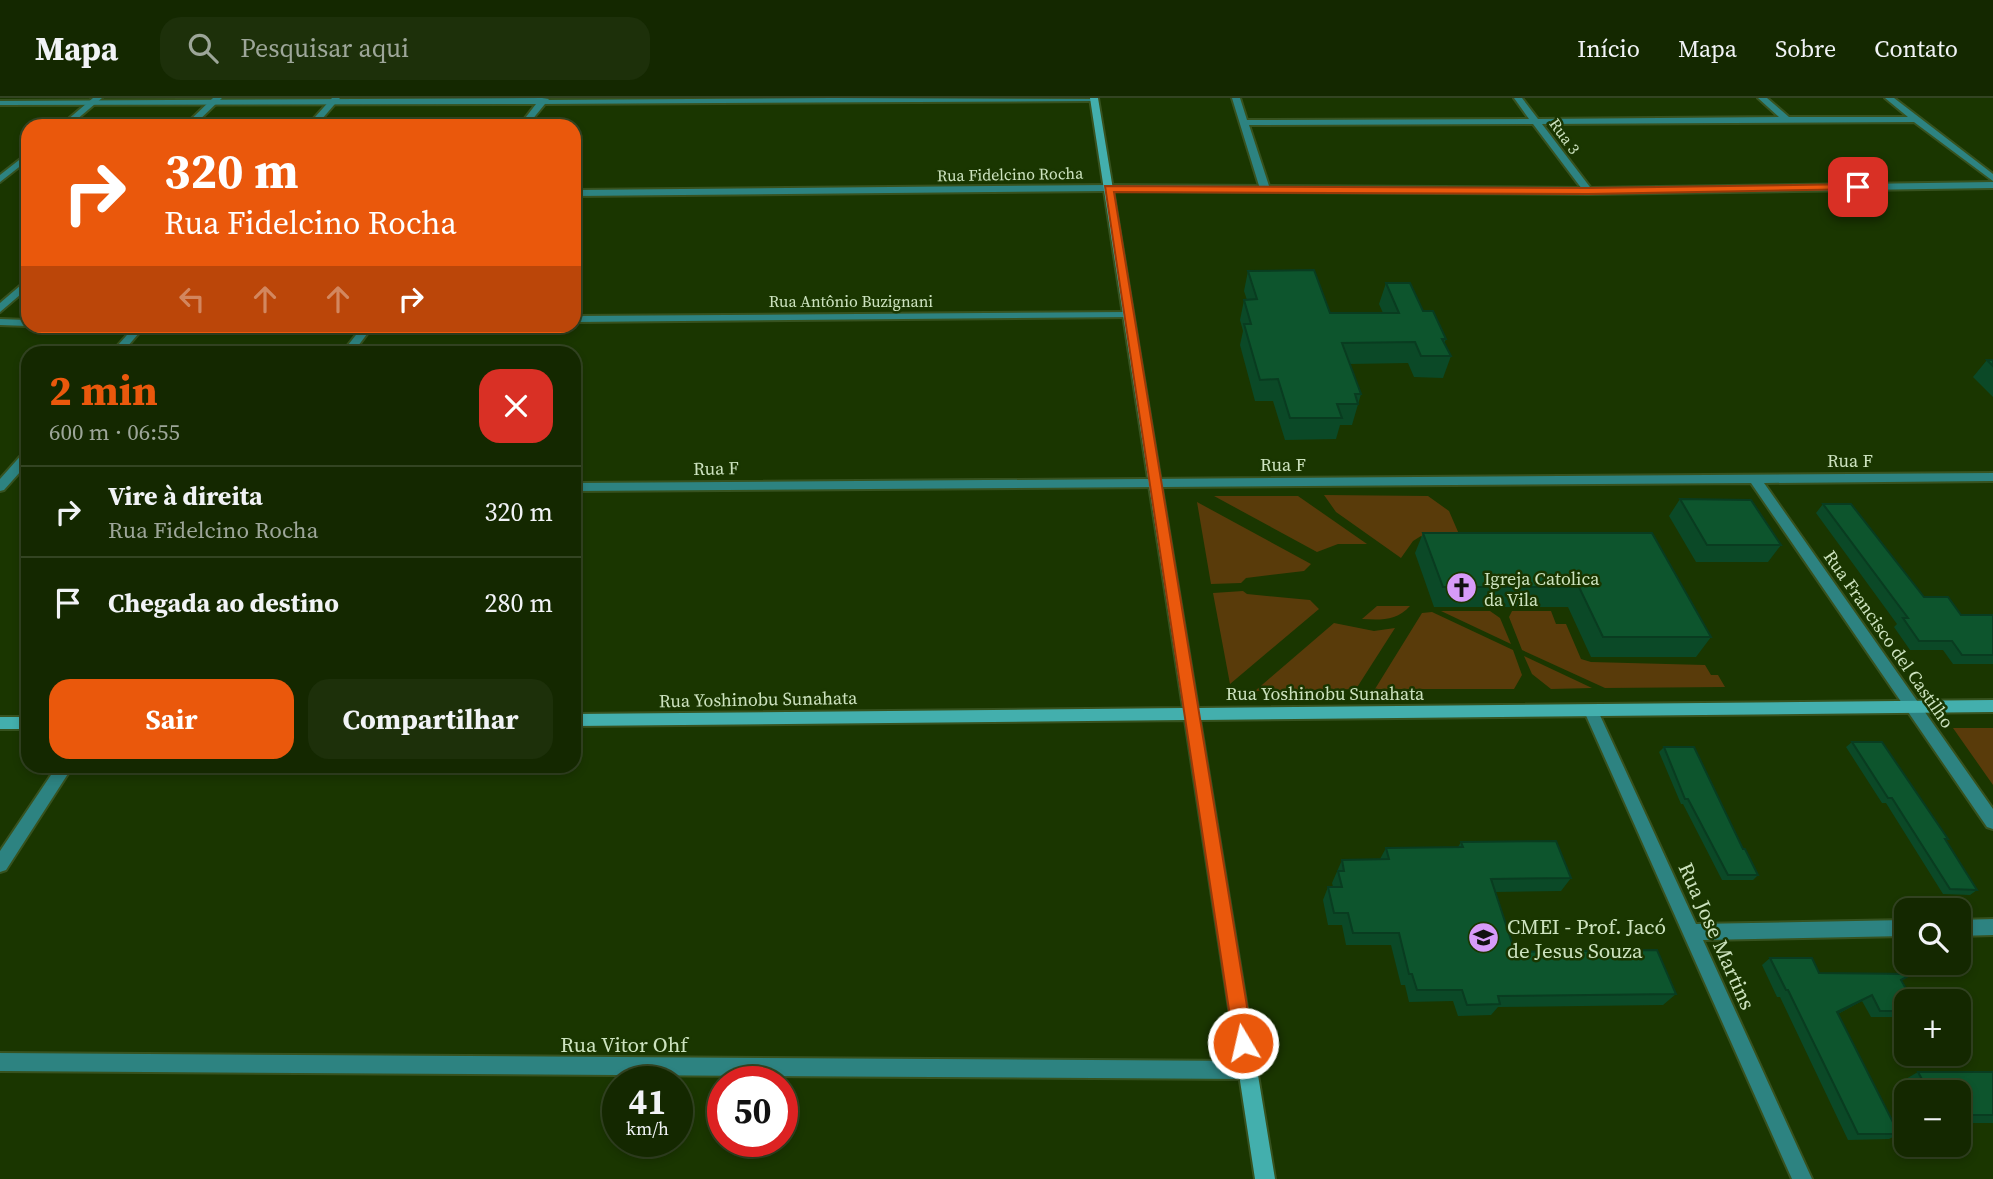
<!DOCTYPE html>
<html lang="pt">
<head>
<meta charset="utf-8">
<style>
	body { margin:0; font-family:"Source Serif 4",serif; background:#1d300a; color:#f1f3f6; height:100vh; display:flex; flex-direction:column; font-size:26px; white-space:nowrap }
	* { box-sizing:border-box; margin:0 }
	p { font-size:23px; color:#9da699 }
	.icon { flex:none; width:38px; height:38px; fill:none; stroke:currentColor; stroke-width:2; stroke-linecap:round; stroke-linejoin:round }
	.map { position:relative; flex:1; overflow:hidden }
	.panel { position:absolute; left:21px; top:248px; width:560px; height:427px; display:flex; flex-direction:column; background:#142800; border-radius:21px; box-shadow:0 4px 10px #0003,0 0 0 2px #342 }
	.panel>* { flex:none }
	.guide { position:absolute; left:21px; top:21px; width:560px; height:214px; border-radius:21px; box-shadow:0 4px 10px #0003,0 0 0 2px #342; background:#ea580c; color:#fff; overflow:hidden }
	.tools { position:absolute; left:1894px; top:800px; display:grid; gap:14px }
	.tools a { display:grid; place-items:center; width:77px; height:77px; border-radius:14px; background:#142800; box-shadow:0 4px 10px #0003,0 0 0 2px #342; font-size:35px }
	.speed { position:absolute; left:602px; top:968px; display:flex; gap:14px; font-size:35px; font-weight:700; text-align:center }
	.speed>* { display:grid; place-content:center; width:91px; height:91px; border-radius:50%; background:#142800; box-shadow:0 4px 10px #0003,0 0 0 2px #342; line-height:1 }
	.speed small { font-size:18px; font-weight:400 }
	.speed .limit { border:10px solid #d22; background:#fff; color:#111 }
	.pin { position:absolute; display:grid; place-items:center; width:60px; height:60px; color:#fff; margin:-30px; border-radius:14px; box-shadow:0 4px 10px #0006 }
	.me { position:absolute; width:77px; margin:-38px; rotate:351deg; stroke-linejoin:round; filter:drop-shadow(0 0 5px #0008) }
	.turn { display:flex; align-items:center; gap:24px; height:147px; padding:0 28px; font-size:32px }
	.turn .icon { width:91px; height:91px; stroke-width:2.5 }
	.turn b { display:block; font-size:49px; line-height:60px }
	.lanes { display:flex; align-items:center; height:66px; padding:0 28px; background:#0003; justify-content:center; gap:35px; direction:ltr }
	.lanes .off { opacity:.35 }
	.round { display:grid; place-items:center; flex:none; width:74px; height:74px; border-radius:21px; background:#1d300a }
	.overview { display:flex; align-items:center; justify-content:space-between; height:119px; padding:0 28px }
	h1 { font-size:42px; font-weight:700; line-height:52px; color:#ea580c }
	.cta { display:flex; gap:14px; margin-top:auto; padding:14px 28px }
	.cta a { flex:1; height:80px; border-radius:21px; background:#ea580c; color:#fff; font-size:28px; font-weight:700; line-height:80px; text-align:center }
	.cta a+a { background:#1d300a; color:#f1f3f6 }
	ul { padding:0; list-style:none }
	li { display:flex; align-items:center; gap:21px; height:91px; padding:0 28px; border-top:2px solid #342 }
	li div { flex:1 }
	li b { display:block; font-size:26px }
	li em { font-style:normal }
	header { display:flex; align-items:center; gap:42px; box-sizing:border-box; height:98px; padding:0 35px; background:#142800; border-bottom:2px solid #342 }
	header strong { font-size:33px }
	nav { display:flex; gap:38px; margin-inline-start:auto; font-size:24px }
	.search { width:490px; height:63px; background:#1d300a; display:flex; align-items:center; gap:18px; box-sizing:border-box; padding:0 24px; border-radius:21px; color:#9da699; font-size:26px }
	.map>svg:first-child { display:block }
	.green { fill:#593b0a }
	.lines { fill:none; stroke-linecap:round; stroke-linejoin:round }
	.minor-casing { stroke:#37521f; stroke-width:4 }
	.tertiary-casing { stroke:#37521f; stroke-width:4 }
	.secondary-casing { stroke:#37521f; stroke-width:4 }
	.minor { fill:#2d8381; fill-rule:evenodd }
	.tertiary { fill:#2d8381; fill-rule:evenodd }
	.secondary { fill:#43afad; fill-rule:evenodd }
	.wall { fill:#0b4927 }
	.shaded-wall { fill:#093c20 }
	.building { fill:#0d552d; stroke:#093c20; stroke-width:2 }
	.route { fill:#ea580c; stroke:#983908; stroke-width:2 }
	.labels { text-anchor:middle; dominant-baseline:central; stroke-width:5; stroke-linejoin:round; paint-order:stroke }
	.far-street-label { font-size:16px; fill:#cde3bf; stroke:#1a3600 }
	.street-label { font-size:18px; fill:#cde3bf; stroke:#1a3600 }
	.poi-label { font-size:18px; fill:#cde3bf; stroke:#1a3600; text-anchor:start }
	.near-poi-label { font-size:21px; fill:#cde3bf; stroke:#1a3600; text-anchor:start }
	.near-street-label { font-size:21px; fill:#cde3bf; stroke:#1a3600 }
</style>
</head>
<body>
<header>
<strong>Mapa</strong>
<div class="search"><svg class="icon" aria-label="search" viewBox="0 0 24 24"><circle cx="10" cy="10" r="6"/><path d="M15 15l6 6"/></svg>Pesquisar aqui</div>
<nav><a>Início</a><a>Mapa</a><a>Sobre</a><a>Contato</a></nav>
</header>
<div class="map">
<svg width="1993" height="1081" viewBox="0 0 1993 1081">
	<rect width="100%" height="100%" fill="#1a3600"/>
	<path class="green" d="M1324,397L1428,398L1449,413L1465,450L1429,444L1421,438L1413,443L1401,460L1336,414Z
		M1214,398H1298L1367,446H1338L1317,454Z
		M1197,404L1311,466L1304,473L1246,480L1241,485L1211,486Z
		M1243,493L1247,496L1310,502L1319,511L1230,586L1213,495Z
		M1377,508H1410C1397,523 1380,522 1362,521Z
		M1441,513H1490L1500,520L1511,546Z
		M1512,513H1551L1556,526H1566L1581,561L1591,564L1705,567L1711,577H1718L1725,589L1605,590L1522,552L1509,519Z
		M1432,514L1513,552L1522,577L1514,591H1375L1422,515Z
		M1334,525L1374,533L1395,530L1356,591L1255,593Z
		M1524,558L1592,590L1551,591L1532,576Z
		M1953,630H1993V687Z"/>
	<g class="lines">
		<defs>
			<path id="minor" d="M93,0H102L69,28H60Z
				M213,0H222L193,28H184Z
				M332,0H340L316,28H307Z
				M831,0L1098,1L1094,3L542,6L538,4L542,2Z
				M1232,0H1240L1247,22L1529,21L1514,0H1522L1538,21L1779,19L1758,0H1767L1789,19H1908L1885,0H1894L1993,76V83L1914,24L1542,26L1593,93L1588,96L1585,95L1533,26L1249,27L1270,91L1265,94L1260,91Z
				M28,55V62L0,84V77Z
				M28,181V190L0,214V205Z
				M1128,214L1132,215V219L574,224V218Z
				M0,221L28,222V228H31H28L0,227Z
				M135,228H145L121,256H110Z
				M28,353V365L4,392L0,393V381L24,354Z
				M1993,375V383L1764,385L1993,711V731L1987,729L1751,385L574,393V385Z
				M1591,607L1596,609L1598,613L1696,826L1906,822V838L1703,842L1812,1081H1792L1584,613L1586,609Z
				M1993,821V837L1958,838V822Z
				M0,955L1247,963L1254,965L1256,972L1254,979L1247,981L0,973Z"/>
			<path id="tertiary" d="M542,0L549,1L527,28H519L536,6L0,7V3Z
				M1993,84V90L1588,96L1108,93L574,98V92L1108,87L1588,90Z
				M363,228H373L352,256H341Z
				M57,668H73L6,772L0,774V753Z"/>
			<path id="secondary" d="M1090,0H1098L1198,610L1993,602V614L1200,622L1275,1081H1255L1185,622L574,628V616L1183,610Z
				M0,619H28V631H0Z"/>
		</defs>
		<use href="#minor" class="minor-casing"/>
		<use href="#tertiary" class="tertiary-casing"/>
		<use href="#secondary" class="secondary-casing"/>
		<use href="#minor" class="minor"/>
		<use href="#tertiary" class="tertiary"/>
		<use href="#secondary" class="secondary"/>
	</g>
	<path class="wall" d="M1248,173L1330,215H1383L1379,206L1386,185L1423,213L1446,241L1444,246L1451,258L1443,280L1414,279L1408,265L1349,266L1361,296L1352,327H1340L1336,341L1285,342L1273,303H1255L1240,247L1243,233L1240,222L1244,202H1247L1244,193Z
		M1987,262H1993V299L1973,279Z
		M1680,401L1781,447L1768,464H1696L1669,418Z
		M1823,406L1924,499L1961,517H1993V566H1953L1943,552H1910L1894,529L1897,526L1816,415Z
		M1423,435H1652L1711,539L1696,559H1591L1568,509H1434L1415,455Z
		M1852,644L1948,741L1946,743L1977,792L1970,797L1943,796L1886,705H1882L1846,649Z
		M1664,649L1743,751L1758,777L1753,782H1722L1683,706H1681L1659,654Z
		M1461,744L1571,780L1561,793L1495,794L1515,854L1676,896L1663,907L1498,909L1491,917L1458,918L1453,903L1409,904L1405,887H1401L1391,847H1346L1342,827H1328L1323,802L1328,789H1333L1332,785L1342,762L1380,761L1386,750L1458,749Z
		M1770,860L1819,875L1901,883L1906,903V919H1871L1862,903L1838,916L1899,1036L1889,1041L1848,1042L1780,899H1777L1762,867Z
		M1918,974H1993V1025H1958V994H1910L1904,982Z"/>
	<path class="shaded-wall" d="M1872,897L1862,903L1828,921L1837,914Z"/>
	<path class="building" d="M1314,172L1330,215H1399L1386,185H1410L1423,213H1433L1446,241H1442L1451,258H1421L1415,244L1342,245L1361,296H1355L1358,306H1337L1342,320H1290L1278,281L1260,282L1244,226H1251L1244,202L1257,201L1248,173Z
		M1987,262H1993V268Z
		M1680,401L1751,402L1781,447H1707Z
		M1823,406H1851L1924,499H1948L1961,517H1993V557H1962L1952,543H1919L1903,520H1908Z
		M1423,435H1652L1711,539H1603L1579,489H1443Z
		M1852,644H1882L1948,741H1945L1977,792L1950,791L1892,700H1888Z
		M1664,649H1694L1743,751H1745L1758,777H1728L1688,701H1685Z
		M1556,743L1571,780L1491,781L1515,854L1657,852L1676,896L1498,898L1500,906L1467,907L1462,892H1417L1412,876H1409L1399,835H1353L1348,815H1334L1328,789H1342L1338,773H1344L1342,762L1389,761L1386,750L1463,749L1461,744Z
		M1770,860H1812L1819,875L1912,876L1901,882L1913,903H1906V913H1880L1872,897L1837,914L1899,1036H1858L1788,892H1786Z
		M1918,974H1993V1017H1958V994H1929Z"/>
	<path class="route" d="M1858,86L1863,89L1862,91L1588,96L1114,94L1253,945L1250,952L1243,955L1235,952L1105,88L1588,90Z"/>
	<defs>
		<symbol id="church-disc" viewBox="-11 -11 22 22"><circle r="9.5" fill="#d79bf9" stroke="#1a3600"/><path d="M-1.2-6h2.4v3.5h3.3v2.4h-3.3V6h-2.4V-.1h-3.3v-2.4h3.3Z" fill="#111"/></symbol>
		<symbol id="school-disc" viewBox="-11 -11 22 22"><circle r="9.5" fill="#d79bf9" stroke="#1a3600"/><path d="M0-5L7-2L0 1L-7-2ZM-4 1L0 2.5L4 1V4Q0 6-4 4Z" fill="#111"/></symbol>
	</defs>
	<g fill-rule="evenodd">
		<use href="#church-disc" x="1444" y="472" width="35" height="35"/>
		<use href="#school-disc" x="1466" y="822" width="35" height="35"/>
	</g>
	<g class="labels">
		<g class="far-street-label">
			<text transform="translate(1565 38) rotate(54)">Rua 3</text>
			<text transform="translate(1010 76) rotate(-1)">Rua Fidelcino Rocha</text>
			<text x="851" y="203">Rua Antônio Buzignani</text>
		</g>
		<g class="street-label">
			<text x="1850" y="362">Rua F</text>
			<text x="1283" y="366">Rua F</text>
			<text transform="translate(716 370) rotate(-1)">Rua F</text>
			<text transform="translate(1889 541) rotate(55)">Rua Francisco del Castilho</text>
			<text x="1325" y="595">Rua Yoshinobu Sunahata</text>
			<text transform="translate(758 601) rotate(-1)">Rua Yoshinobu Sunahata</text>
		</g>
		<g class="poi-label">
			<text x="1484" y="480">Igreja Catolica<tspan x="1484" dy="21">da Vila</tspan></text>
		</g>
		<g class="near-poi-label">
			<text x="1507" y="828">CMEI - Prof. Jacó<tspan x="1507" dy="24">de Jesus Souza</tspan></text>
		</g>
		<g class="near-street-label">
			<text transform="translate(1717 838) rotate(66)">Rua Jose Martins</text>
			<text x="624" y="946">Rua Vitor Ohf</text>
		</g>
	</g>
</svg>
<div class="tools">
<a><svg class="icon" aria-label="search" viewBox="0 0 24 24"><circle cx="10" cy="10" r="6"/><path d="M15 15l6 6"/></svg></a>
<a>+</a>
<a>−</a>
</div>
<div class="speed"><div>41<small>km/h</small></div><div class="limit">50</div></div>
<div class="pin" style="left:1858px;top:89px;background:#d93025"><svg class="icon" aria-label="arrive" viewBox="0 0 24 24"><path d="M6 21V4h12l-3 4 3 4H6"/></svg></div>
<svg class="me" style="left:1243px;top:945px" viewBox="-20 -20 40 40"><circle r="17" fill="#ea580c" stroke="#fff" stroke-width="3"/><path d="M0-11L8 9 0 5-8 9z" fill="#fff"/></svg>
<div class="guide">
<div class="turn"><svg class="icon" aria-label="right" viewBox="0 0 24 24"><path d="M7 20v-9h11M14 6l5 5-5 5"/></svg><div><b>320 m</b>Rua Fidelcino Rocha</div></div>
<div class="lanes"><svg class="icon off" aria-label="left" viewBox="0 0 24 24"><path d="M17 20v-9H6M10 6l-5 5 5 5"/></svg><svg class="icon off" aria-label="ahead" viewBox="0 0 24 24"><path d="M12 20V5M6 11l6-6 6 6"/></svg><svg class="icon off" aria-label="ahead" viewBox="0 0 24 24"><path d="M12 20V5M6 11l6-6 6 6"/></svg><svg class="icon" aria-label="right" viewBox="0 0 24 24"><path d="M7 20v-9h11M14 6l5 5-5 5"/></svg></div>
</div>
<section class="panel">
<div class="overview"><div><h1>2 min</h1><p>600 m · 06:55</p></div><a class="round" style="background:#d93025;color:#fff"><svg class="icon" aria-label="close" viewBox="0 0 24 24"><path d="M6 6l12 12M18 6L6 18"/></svg></a></div>
<ul>
<li><svg class="icon" aria-label="right" viewBox="0 0 24 24"><path d="M7 20v-9h11M14 6l5 5-5 5"/></svg><div><b>Vire à direita</b><p>Rua Fidelcino Rocha</p></div><em>320 m</em></li>
<li><svg class="icon" aria-label="arrive" viewBox="0 0 24 24"><path d="M6 21V4h12l-3 4 3 4H6"/></svg><div><b>Chegada ao destino</b></div><em>280 m</em></li>
</ul>
<div class="cta"><a>Sair</a><a>Compartilhar</a></div>
</section>
</div>
</body>
</html>
